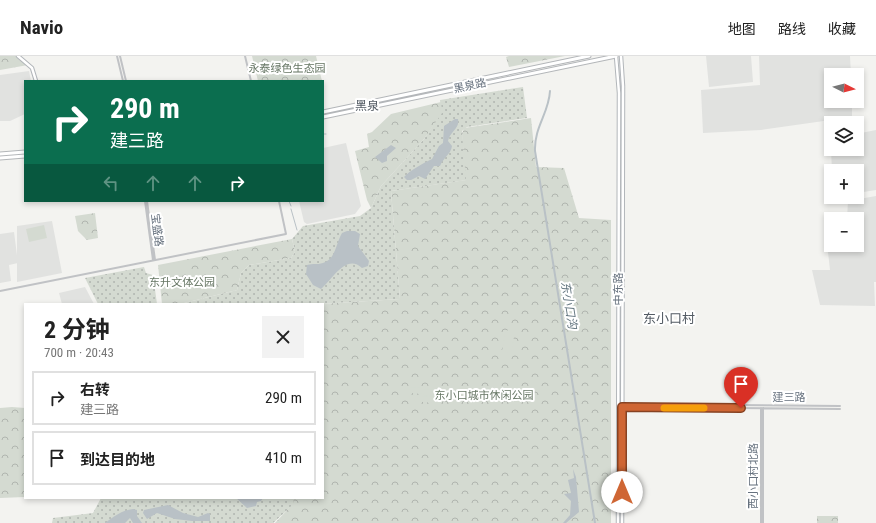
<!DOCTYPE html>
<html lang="zh">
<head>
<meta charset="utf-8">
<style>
	body { margin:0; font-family:"Roboto Condensed","Noto Sans SC",sans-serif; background:#f2f2f2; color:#222; height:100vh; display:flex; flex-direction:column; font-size:15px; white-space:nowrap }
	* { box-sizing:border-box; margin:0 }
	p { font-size:13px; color:#767676 }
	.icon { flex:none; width:22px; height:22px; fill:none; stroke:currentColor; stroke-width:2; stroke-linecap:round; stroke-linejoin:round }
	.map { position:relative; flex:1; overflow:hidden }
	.panel { position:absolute; left:24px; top:247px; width:300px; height:196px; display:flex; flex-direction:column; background:#fff; border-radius:0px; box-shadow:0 2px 6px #0003 }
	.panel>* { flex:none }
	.guide { position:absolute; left:24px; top:24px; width:300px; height:122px; border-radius:0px; box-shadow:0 2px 6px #0003; background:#0b6e4f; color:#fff; overflow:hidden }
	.needle { width:26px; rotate:96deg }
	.controls { position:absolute; left:824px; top:12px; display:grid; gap:8px }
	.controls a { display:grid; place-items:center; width:40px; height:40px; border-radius:0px; background:#fff; box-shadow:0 2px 6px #0003; font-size:20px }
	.pin { position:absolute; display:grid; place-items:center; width:34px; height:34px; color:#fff; margin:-41px -17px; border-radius:50% 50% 50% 0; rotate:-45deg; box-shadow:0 0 4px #0007 }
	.pin .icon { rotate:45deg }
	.me { position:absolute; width:44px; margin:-22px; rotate:0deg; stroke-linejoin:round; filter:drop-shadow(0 0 3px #0008) }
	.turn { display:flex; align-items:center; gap:14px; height:84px; padding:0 20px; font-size:18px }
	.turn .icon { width:52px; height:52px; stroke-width:2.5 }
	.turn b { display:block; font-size:28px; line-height:34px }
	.lanes { display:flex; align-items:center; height:38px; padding:0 20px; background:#0003; justify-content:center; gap:20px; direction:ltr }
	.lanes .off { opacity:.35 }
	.round { display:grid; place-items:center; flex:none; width:42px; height:42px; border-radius:0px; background:#f2f2f2 }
	.head { display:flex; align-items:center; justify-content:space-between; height:68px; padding:0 20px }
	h1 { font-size:24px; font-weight:700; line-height:30px }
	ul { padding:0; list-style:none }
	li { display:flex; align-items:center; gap:12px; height:54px; margin:0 8px 6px; padding:0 12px; border:2px solid #e0e0e0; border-radius:0px }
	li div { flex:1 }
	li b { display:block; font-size:15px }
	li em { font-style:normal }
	header { display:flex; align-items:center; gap:24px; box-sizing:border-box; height:56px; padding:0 20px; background:#fff; border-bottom:1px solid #e0e0e0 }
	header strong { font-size:19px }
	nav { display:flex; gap:22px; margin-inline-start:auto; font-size:14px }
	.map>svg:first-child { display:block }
	.built { fill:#e1e2e0 }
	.grass { fill:url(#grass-dots) }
	.forest { fill:url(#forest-crowns) }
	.pitch { fill:#d4dad1 }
	.water { fill:#b9c1c6 }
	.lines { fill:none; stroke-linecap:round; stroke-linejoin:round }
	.stream { stroke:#b9c1c6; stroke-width:1 }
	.canal { stroke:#b9c1c6; stroke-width:2 }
	.secondary-casing { stroke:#b2b6ba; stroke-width:4.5 }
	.primary-casing { stroke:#b3b6b9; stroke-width:5 }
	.tertiary { stroke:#c0c2c5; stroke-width:2 }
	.secondary { stroke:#fff; stroke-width:2.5 }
	.primary { stroke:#fff; stroke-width:3 }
	.route-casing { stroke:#874222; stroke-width:10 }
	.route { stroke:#cf6634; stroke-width:7 }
	.slow { stroke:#f59e0b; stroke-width:7 }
	.labels { text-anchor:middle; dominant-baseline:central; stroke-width:4; stroke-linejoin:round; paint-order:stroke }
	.park-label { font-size:11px; fill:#667664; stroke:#fff }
	.street-label { font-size:11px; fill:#66717e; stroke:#fff }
	.neighbourhood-label { font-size:12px; fill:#535b64; stroke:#fff }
	.water-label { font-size:12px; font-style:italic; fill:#667882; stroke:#fff }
	.quarter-label { font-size:13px; fill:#535b64; stroke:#fff }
</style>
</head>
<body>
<header>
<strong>Navio</strong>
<nav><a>地图</a><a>路线</a><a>收藏</a></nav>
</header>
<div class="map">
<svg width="876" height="467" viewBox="0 0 876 467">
	<defs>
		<pattern id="grass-dots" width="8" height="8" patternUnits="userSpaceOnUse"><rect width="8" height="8" fill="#d4dad1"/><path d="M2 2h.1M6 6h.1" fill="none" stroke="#b0b5af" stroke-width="1.8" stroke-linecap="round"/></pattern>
		<pattern id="forest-crowns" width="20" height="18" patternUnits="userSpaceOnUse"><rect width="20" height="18" fill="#d4dad1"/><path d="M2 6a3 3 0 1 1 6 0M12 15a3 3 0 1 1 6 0" fill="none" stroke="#b0b5af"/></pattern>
	</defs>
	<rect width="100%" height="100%" fill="#f3f3f0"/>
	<path class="built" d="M706,0H751L753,26L709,31Z
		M759,0H850L851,19H831V45H852V61L761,74L703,77L701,34L760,29Z
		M29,15L31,25H25V58L10,65H0V19Z
		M859,64L861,77L876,74V134L857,137V115H832L831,93H857V67H835Z
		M346,87L361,150L355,158L307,168L304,166L299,145H323V92Z
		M876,140V226H874L875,250L820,249L812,214H830L827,187H831V189H857V163H847L848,145Z
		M52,165L62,217L17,226V170Z
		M14,176L18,207L9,209L11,225L0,227V178Z
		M85,231L94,248H62L59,237Z"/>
	<path class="grass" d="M523,31L527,62L467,71L462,75L467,124L391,135L400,243L321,248H180L237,234L241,217L249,209L291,202L295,196L292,183L303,170L360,160L371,152L381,130L424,83L441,57L440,44Z
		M144,211L146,217L153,219L157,248H98L85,222Z
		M101,442H294V448L273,467H52L53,462L93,457Z"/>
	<path class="forest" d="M0,0H17L28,9L0,14Z
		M252,0H316L322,25H258Z
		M509,0H565L509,11L506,1Z
		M441,46L442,57L424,83L381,130L371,152L367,144L355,95L369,91L367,78L372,76L391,58Z
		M531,62L536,111L564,112L579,162L611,164V467H275L293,448L294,442H323V248H321L400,243L391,135L466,124L462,78L464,72Z
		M95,157L98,182L87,184L78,175L75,160Z
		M292,183L295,196L291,202L249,209L241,217L237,234L180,248H162L158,209Z
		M12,351L25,352V441L0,442V352Z
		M817,460H838V467H817Z"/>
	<path class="pitch" d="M44,169L47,182L29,186L26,173Z
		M180,206L183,227L164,229V223L161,210Z
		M506,274L515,276L511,297L502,295Z
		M411,331L422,332L421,338L410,337Z
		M424,333L435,334L434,340L423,339Z
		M410,339L421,340V346L409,344Z
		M423,340L434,341V347L422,346Z"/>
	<path class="water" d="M455,63H458C460,73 450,75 448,85L452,90C451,98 443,102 440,110H434L425,123L419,120L411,124H407L404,121C409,115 425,106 432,103L439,90L443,87L444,70Z
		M391,89L396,92L387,100V105L382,107L375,101Z
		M347,175H355L360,178L358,190L369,205L368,210L362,212C346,197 332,224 321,233L313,229L306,218L307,209C313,207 317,209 323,207C336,203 336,187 342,177Z
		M573,413L576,421L579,456L566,467H563L570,459L571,445L564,438L571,437L568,424L574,422Z
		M236,442H263L261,445L257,446L256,450L247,452Z
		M168,449L183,457L198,461L208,457L210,458V465H192L175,463L157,457L147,463L143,457L144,454Z
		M133,453L137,454V460L142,467H133L130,462L125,467H105C113,461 122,454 133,453Z"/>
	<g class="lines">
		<path class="stream" d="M323,78H326
			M289,145L291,150
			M291,153L297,174"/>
		<path class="canal" d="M550,35C549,57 534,71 535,95L595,467"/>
		<defs>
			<path id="secondary" d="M18,0L32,12L36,25
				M616,0L619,37L618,467
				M621,0L623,30L622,467"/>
			<path id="primary" d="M323,56L589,0
				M323,61L616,0
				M0,98L25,96
				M0,102L25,100"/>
		</defs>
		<use href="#secondary" class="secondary-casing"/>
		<use href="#primary" class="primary-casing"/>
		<path class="tertiary" d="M117,0L123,25
			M120,0L126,25
			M245,0L251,25
			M145,145L153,204
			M147,145L155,204
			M0,235L286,178L279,145
			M618,348L840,350
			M618,351L840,353
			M761,467V352
			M763,467V352"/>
		<use href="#secondary" class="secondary"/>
		<use href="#primary" class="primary"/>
	</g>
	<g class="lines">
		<defs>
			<path id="route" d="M622,436V351L741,352"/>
		</defs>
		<use href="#route" class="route-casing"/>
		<use href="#route" class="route"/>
		<path class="slow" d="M664,352H704"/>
	</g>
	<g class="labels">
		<g class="park-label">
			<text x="287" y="12">永泰绿色生态园</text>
			<text x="182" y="226">东升文体公园</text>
			<text x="484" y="339">东小口城市休闲公园</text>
		</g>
		<g class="street-label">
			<text transform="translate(470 30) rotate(-12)">黑泉路</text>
			<text transform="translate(157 174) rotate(83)">宝盛路</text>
			<text transform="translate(618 233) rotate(-90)">中东路</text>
			<text x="789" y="341">建三路</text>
			<text transform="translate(753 420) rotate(-90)">西小口村北路</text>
		</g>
		<g class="neighbourhood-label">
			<text x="367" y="50">黑泉</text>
		</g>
		<g class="water-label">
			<text transform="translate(569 249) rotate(81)">东小口沟</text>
		</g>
		<g class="quarter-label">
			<text x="669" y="262">东小口村</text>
		</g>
	</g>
</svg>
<div class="controls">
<a><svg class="needle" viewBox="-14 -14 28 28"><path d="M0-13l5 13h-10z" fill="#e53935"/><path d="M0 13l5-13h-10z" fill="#767676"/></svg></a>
<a><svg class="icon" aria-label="layers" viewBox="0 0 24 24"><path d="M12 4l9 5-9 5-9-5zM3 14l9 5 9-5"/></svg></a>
<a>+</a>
<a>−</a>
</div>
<div class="pin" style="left:741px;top:352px;background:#d93025"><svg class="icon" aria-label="arrive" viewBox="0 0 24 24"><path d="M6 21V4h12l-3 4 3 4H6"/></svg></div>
<svg class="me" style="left:622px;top:436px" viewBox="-20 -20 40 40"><circle r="19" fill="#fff"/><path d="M0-13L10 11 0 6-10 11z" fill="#cf6634"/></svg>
<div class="guide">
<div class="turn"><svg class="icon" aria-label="right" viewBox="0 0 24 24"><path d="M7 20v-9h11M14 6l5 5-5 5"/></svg><div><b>290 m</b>建三路</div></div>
<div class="lanes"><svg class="icon off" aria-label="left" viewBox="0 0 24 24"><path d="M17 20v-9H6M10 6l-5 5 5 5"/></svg><svg class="icon off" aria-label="ahead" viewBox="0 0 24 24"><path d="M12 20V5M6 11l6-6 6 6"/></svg><svg class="icon off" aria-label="ahead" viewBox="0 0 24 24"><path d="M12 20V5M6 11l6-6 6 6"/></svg><svg class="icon" aria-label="right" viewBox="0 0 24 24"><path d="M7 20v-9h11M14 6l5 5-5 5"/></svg></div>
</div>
<section class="panel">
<div class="head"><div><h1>2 分钟</h1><p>700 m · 20:43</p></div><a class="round"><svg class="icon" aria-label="close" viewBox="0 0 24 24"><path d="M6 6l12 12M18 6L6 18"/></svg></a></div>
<ul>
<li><svg class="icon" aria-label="right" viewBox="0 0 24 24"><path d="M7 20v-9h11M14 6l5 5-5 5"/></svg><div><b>右转</b><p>建三路</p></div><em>290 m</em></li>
<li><svg class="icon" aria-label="arrive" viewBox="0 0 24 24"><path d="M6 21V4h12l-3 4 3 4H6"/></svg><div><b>到达目的地</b></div><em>410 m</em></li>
</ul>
</section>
</div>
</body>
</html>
